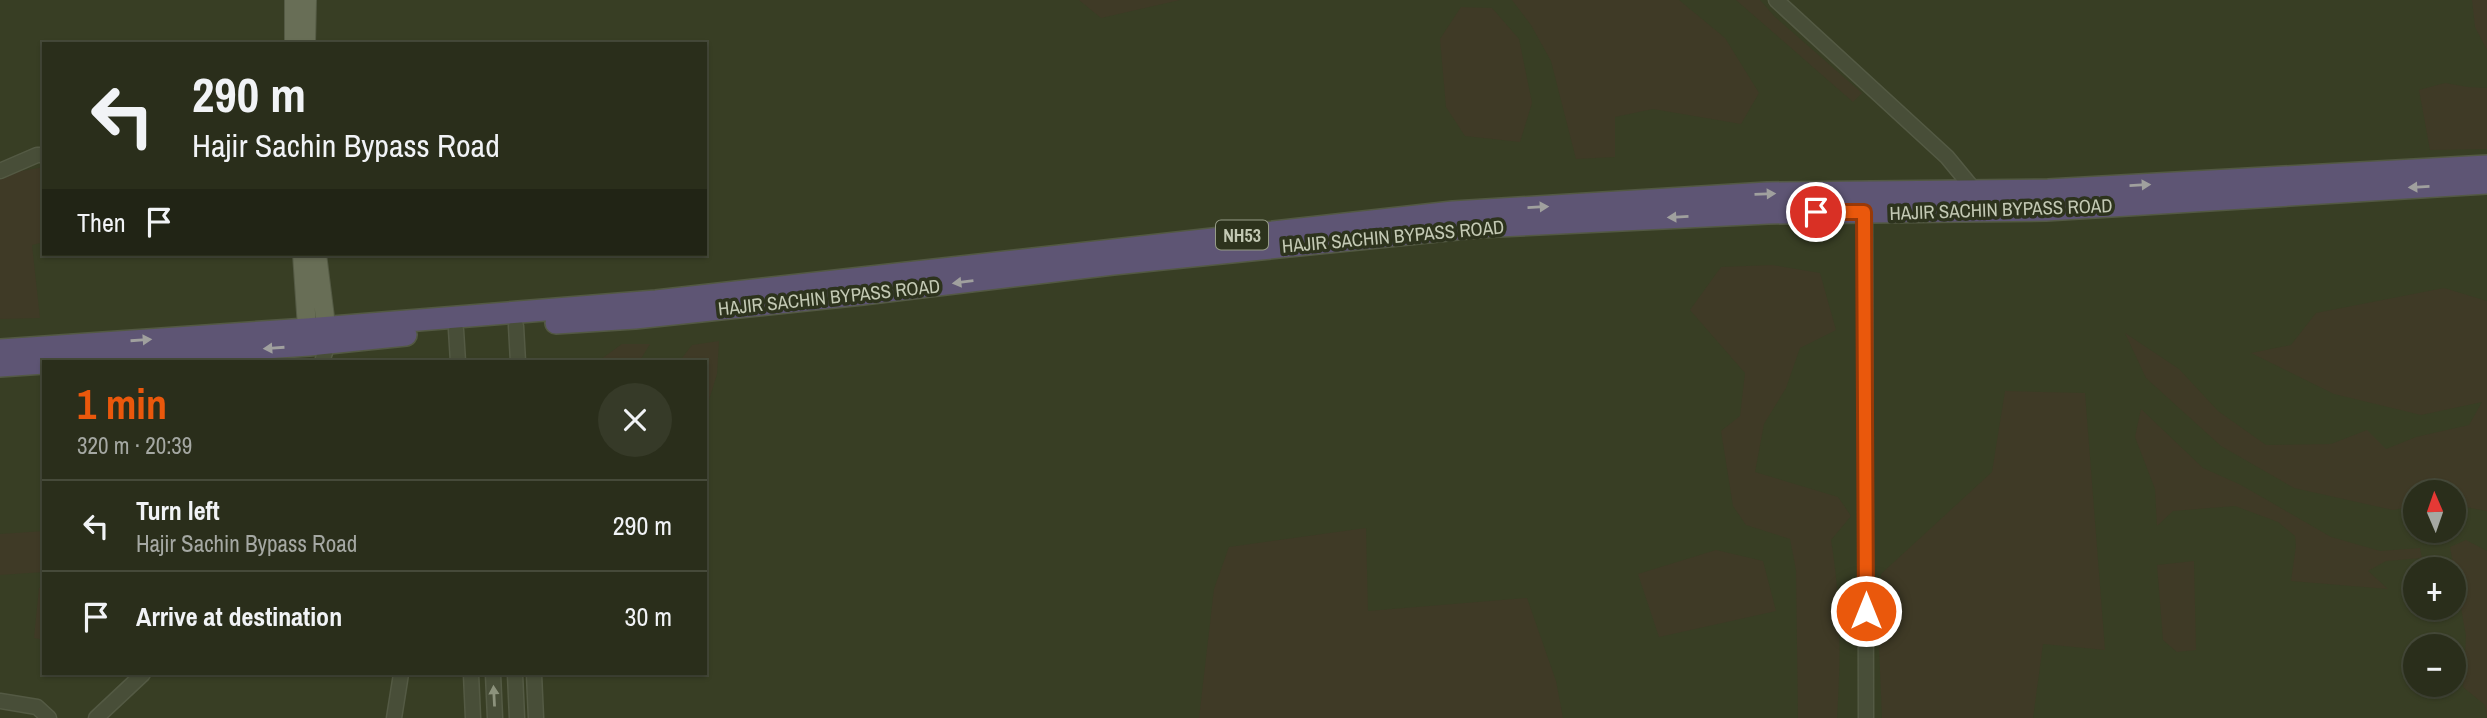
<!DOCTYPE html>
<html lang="en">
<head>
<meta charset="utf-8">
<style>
	body { margin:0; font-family:"Archivo Narrow",sans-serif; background:#363a28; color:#f1f3f6; height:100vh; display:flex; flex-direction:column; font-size:26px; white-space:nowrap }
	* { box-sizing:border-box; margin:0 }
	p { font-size:23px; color:#a5a8a3 }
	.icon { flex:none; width:38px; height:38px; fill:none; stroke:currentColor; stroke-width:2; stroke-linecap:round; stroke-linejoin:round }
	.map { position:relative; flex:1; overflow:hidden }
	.panel { position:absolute; left:42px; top:360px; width:665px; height:315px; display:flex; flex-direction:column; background:#2a2e1b; border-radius:0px; box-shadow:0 2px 5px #0004,0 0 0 2px #464a3a }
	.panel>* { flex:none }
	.top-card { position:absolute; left:42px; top:42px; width:665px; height:214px; border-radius:0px; box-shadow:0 2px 5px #0004,0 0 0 2px #464a3a; background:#2a2e1b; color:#f1f3f6; overflow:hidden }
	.needle { width:46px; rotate:358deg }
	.controls { position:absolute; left:2403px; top:480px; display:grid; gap:14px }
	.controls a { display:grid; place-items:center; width:63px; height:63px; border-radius:50%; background:#2a2e1b; box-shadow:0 2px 5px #0004,0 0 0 2px #464a3a; font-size:35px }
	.pin { position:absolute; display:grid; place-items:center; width:60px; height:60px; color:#fff; margin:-30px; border:4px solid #fff; border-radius:50%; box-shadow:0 2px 7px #0007 }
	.me { position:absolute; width:77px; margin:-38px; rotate:0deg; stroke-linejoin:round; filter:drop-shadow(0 0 5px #0008) }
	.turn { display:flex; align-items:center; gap:24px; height:147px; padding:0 35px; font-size:32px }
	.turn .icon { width:91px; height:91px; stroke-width:2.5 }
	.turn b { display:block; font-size:49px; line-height:60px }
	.then { display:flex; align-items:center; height:66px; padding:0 35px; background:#0003; gap:14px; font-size:26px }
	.round { display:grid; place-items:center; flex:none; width:74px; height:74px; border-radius:37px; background:#363a28 }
	.headline { display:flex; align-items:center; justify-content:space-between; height:119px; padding:0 35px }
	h1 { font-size:42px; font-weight:700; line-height:52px; color:#ea580c }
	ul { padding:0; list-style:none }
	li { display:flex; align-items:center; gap:21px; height:91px; padding:0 35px; border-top:2px solid #464a3a }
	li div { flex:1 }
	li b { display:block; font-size:26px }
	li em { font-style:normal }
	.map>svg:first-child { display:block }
	.green { fill:#3f3a26 }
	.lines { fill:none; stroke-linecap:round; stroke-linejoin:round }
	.minor-casing { stroke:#545a44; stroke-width:17 }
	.major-casing { stroke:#545a44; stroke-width:20 }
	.highway-casing { stroke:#535943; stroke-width:24 }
	.minor { stroke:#484e38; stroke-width:14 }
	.major { stroke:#686e56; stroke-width:18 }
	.highway { stroke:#5e5574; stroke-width:21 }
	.oneway { fill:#a0a09e }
	.oneway2 { fill:#8c927c }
	.route-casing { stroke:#983908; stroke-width:18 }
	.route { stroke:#ea580c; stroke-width:12 }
	.labels { text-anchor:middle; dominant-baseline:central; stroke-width:7; stroke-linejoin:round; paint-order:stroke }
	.shield { fill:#2d331d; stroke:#969c87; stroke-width:2 }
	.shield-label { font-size:18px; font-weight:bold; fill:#c3c9b4 }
	.street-label { font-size:19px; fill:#c3c9b4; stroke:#2d331d }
</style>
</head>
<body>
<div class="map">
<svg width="2487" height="718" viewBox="0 0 2487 718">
	<rect width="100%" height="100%" fill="#383e24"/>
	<path class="green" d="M1079,0H1180L1101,18Z
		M1512,0H1679L1725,38L1759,93L1741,124L1653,109L1615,117V157L1576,159L1551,61L1531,25Z
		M1736,0H1760L1775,17L1862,93L1853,102Z
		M2472,0H2487V50L2475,27Z
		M1461,7L1492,8L1519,39L1532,103L1520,142L1465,136L1446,107L1440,39Z
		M2445,83L2468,87L2487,88V149L2430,150L2419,90Z
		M44,167V242L32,245L40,318L0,319V175Z
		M1772,265L1820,273L1836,330L1800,348L1786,388L1764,424L1755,472L1838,497L1851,516L1831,540C1841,600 1841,657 1837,718H1798L1796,570L1790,539L1746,525L1733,506L1721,431L1740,416L1745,373L1690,310L1721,267Z
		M2444,288L2487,301V511L2454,505V492H2415V506L2393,510L2294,488L2221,446L2146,378L2125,333L2179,369L2218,411L2266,445L2331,444L2367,430L2386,449L2416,437L2469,425L2482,402L2421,415L2334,394L2251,353L2291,345L2316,313Z
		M719,341L717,374L705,413V362H679L692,345Z
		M622,344H650L639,362H597Z
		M2005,391L2085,393L2105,650L2043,644L2033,718H1882L1879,647L1881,574L1992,472Z
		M2141,409L2203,468L2241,485L2331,537L2380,551L2420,548L2422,558L2386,561L2368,571L2388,589L2291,581L2296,546L2295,536L2278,522L2235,506L2173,511L2157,526L2155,489L2135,437Z
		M1366,528L1368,611L1527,598L1556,681L1563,718H1199L1214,589L1229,547Z
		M44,531V572L0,575V534Z
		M2466,540L2487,551V718L2485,705L2463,687L2466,636L2450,547Z
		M1716,550L1763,561L1776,611L1659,637L1638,574Z
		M2194,561L2196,650L2177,652L2163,640L2157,565Z
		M44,587V640L34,638L39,588Z"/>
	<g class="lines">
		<defs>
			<path id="minor" d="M1776,0L1947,157L1975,191
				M0,171L37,155H44
				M1865,212L1866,718
				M516,326L518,362
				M456,330L458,362
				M322,362L328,343
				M471,674L473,718
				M493,674L495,718
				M515,674L517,718
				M534,674L536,718
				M0,701L37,707L49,718
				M96,718L143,674
				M394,718L401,674"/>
			<path id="major" d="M294,0V44
				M306,44L307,0
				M302,254L308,342
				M317,254L328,341"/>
			<path id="highway" d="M556,323L635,318L863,294L1113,264L1477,227L1768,213L2046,210L2487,183
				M0,350L307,329L656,301L1453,212L1767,193L2048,190L2487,166
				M51,362L309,345L406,335
				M0,366L44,363"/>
		</defs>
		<use href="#minor" class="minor-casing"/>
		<use href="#major" class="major-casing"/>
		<use href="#highway" class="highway-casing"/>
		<use href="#minor" class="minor"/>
		<use href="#major" class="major"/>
		<use href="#highway" class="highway"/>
	</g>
	<defs><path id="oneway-solid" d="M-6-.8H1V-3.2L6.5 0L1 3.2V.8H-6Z" transform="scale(1.75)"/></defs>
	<g class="oneway">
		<use href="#oneway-solid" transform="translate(2140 185) rotate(-3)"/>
		<use href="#oneway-solid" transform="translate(2419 187) rotate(177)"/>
		<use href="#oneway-solid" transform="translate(1765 194) rotate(-2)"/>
		<use href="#oneway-solid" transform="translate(1538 207) rotate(-3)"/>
		<use href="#oneway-solid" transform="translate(1678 217) rotate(177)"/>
		<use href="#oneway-solid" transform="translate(963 282) rotate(173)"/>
		<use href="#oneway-solid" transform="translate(141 340) rotate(-4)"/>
		<use href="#oneway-solid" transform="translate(274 348) rotate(176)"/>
	</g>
	<use class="oneway2" href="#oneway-solid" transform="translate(494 696) rotate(-93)"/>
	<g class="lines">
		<defs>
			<path id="route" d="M1816,212H1864L1866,611"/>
		</defs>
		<use href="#route" class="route-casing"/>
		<use href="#route" class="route"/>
	</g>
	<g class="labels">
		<rect class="shield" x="1216" y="220.5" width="52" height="29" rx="5"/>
		<g class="shield-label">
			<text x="1242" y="235">NH53</text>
		</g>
		<g class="street-label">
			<text transform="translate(2001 209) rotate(-2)">HAJIR SACHIN BYPASS ROAD</text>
			<text transform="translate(1393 236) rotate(-5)">HAJIR SACHIN BYPASS ROAD</text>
			<text transform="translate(829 297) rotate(-6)">HAJIR SACHIN BYPASS ROAD</text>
		</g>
	</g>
</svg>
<div class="controls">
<a><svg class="needle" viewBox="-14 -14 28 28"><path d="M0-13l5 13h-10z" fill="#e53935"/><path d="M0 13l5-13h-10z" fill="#a5a8a3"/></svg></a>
<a>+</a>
<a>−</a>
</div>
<div class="pin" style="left:1816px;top:212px;background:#d93025"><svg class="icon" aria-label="arrive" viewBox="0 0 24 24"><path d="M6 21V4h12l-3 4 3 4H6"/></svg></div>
<svg class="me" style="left:1866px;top:611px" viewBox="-20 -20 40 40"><circle r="17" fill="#ea580c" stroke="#fff" stroke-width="3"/><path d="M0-11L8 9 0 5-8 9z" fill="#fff"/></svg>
<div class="top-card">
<div class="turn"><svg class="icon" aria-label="left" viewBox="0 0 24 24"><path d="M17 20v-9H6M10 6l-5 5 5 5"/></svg><div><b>290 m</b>Hajir Sachin Bypass Road</div></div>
<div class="then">Then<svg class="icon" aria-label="arrive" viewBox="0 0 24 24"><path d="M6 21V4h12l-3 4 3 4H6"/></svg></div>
</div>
<section class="panel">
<div class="headline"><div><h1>1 min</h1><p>320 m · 20:39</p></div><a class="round"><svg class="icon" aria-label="close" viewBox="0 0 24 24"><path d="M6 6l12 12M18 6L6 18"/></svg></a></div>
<ul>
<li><svg class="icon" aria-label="left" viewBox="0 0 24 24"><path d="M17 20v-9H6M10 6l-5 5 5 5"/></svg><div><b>Turn left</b><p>Hajir Sachin Bypass Road</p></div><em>290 m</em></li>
<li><svg class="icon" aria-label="arrive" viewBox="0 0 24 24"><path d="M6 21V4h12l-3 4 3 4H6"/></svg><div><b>Arrive at destination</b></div><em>30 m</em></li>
</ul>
</section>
</div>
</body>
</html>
